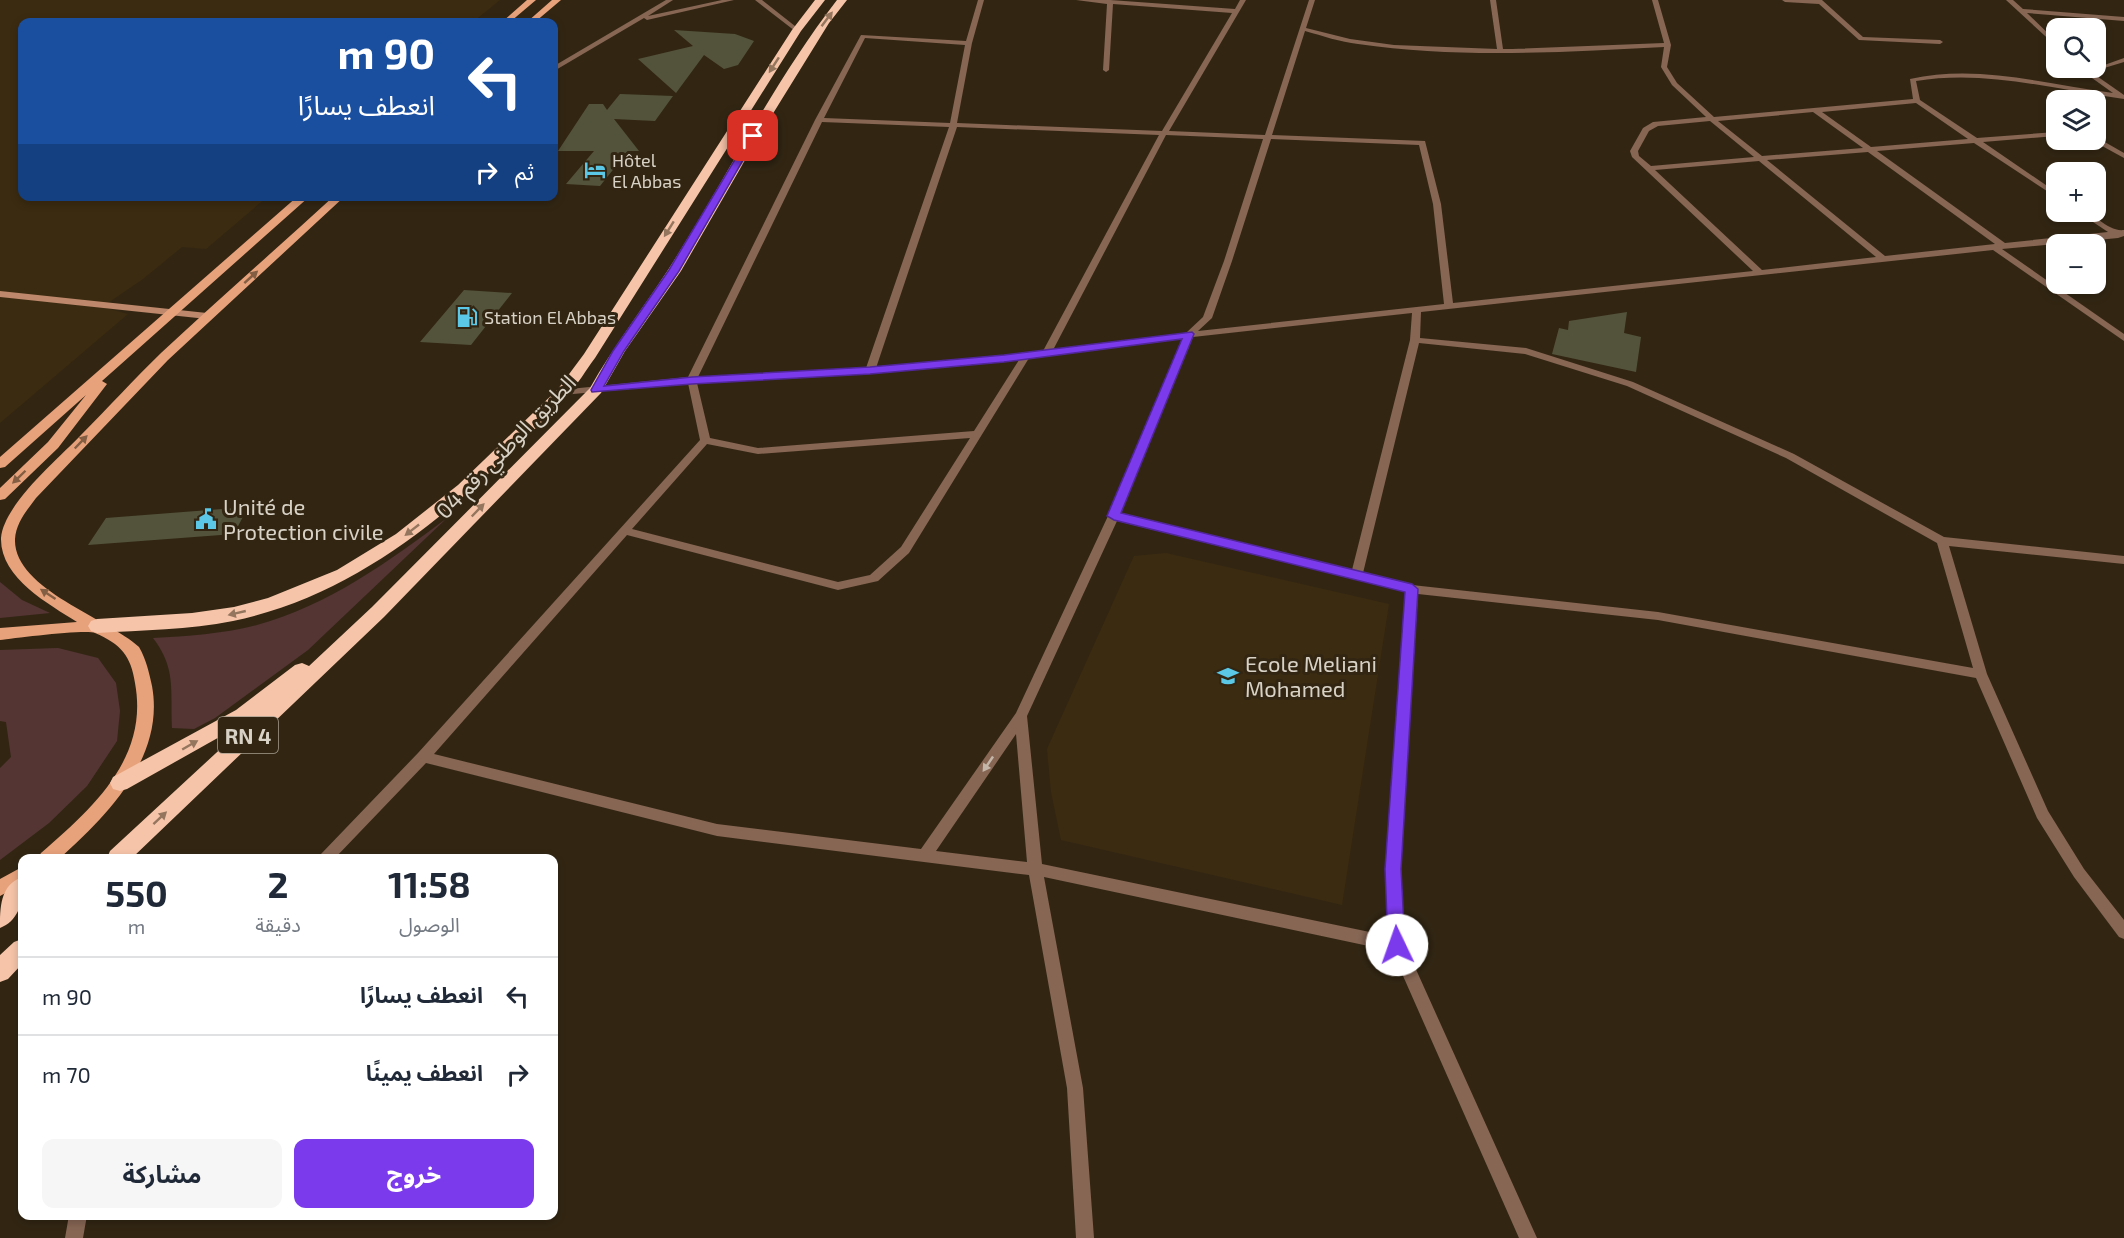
<!DOCTYPE html>
<html lang="ar">
<head>
<meta charset="utf-8">
<style>
	body { margin:0; font-family:"Exo 2","Noto Sans Arabic",sans-serif; background:#f6f6f7; color:#1f2937; direction:rtl; height:100vh; display:flex; flex-direction:column; font-size:22px; white-space:nowrap }
	* { box-sizing:border-box; margin:0 }
	p { font-size:20px; color:#747a83 }
	.icon { flex:none; width:33px; height:33px; fill:none; stroke:currentColor; stroke-width:2; stroke-linecap:round; stroke-linejoin:round }
	.map { position:relative; flex:1; overflow:hidden; direction:ltr }
	.sheet { position:absolute; left:18px; top:854px; width:540px; height:366px; display:flex; flex-direction:column; background:#fff; border-radius:12px; box-shadow:0 3px 9px #0003; direction:rtl }
	.sheet>* { flex:none }
	.banner { position:absolute; left:18px; top:18px; width:540px; height:183px; border-radius:12px; box-shadow:0 3px 9px #0003; direction:rtl; background:#1a4fa0; color:#fff; overflow:hidden }
	.buttons { position:absolute; left:2046px; top:18px; display:grid; gap:12px }
	.buttons a { display:grid; place-items:center; width:60px; height:60px; border-radius:12px; background:#fff; box-shadow:0 3px 9px #0003; font-size:30px }
	.pin { position:absolute; display:grid; place-items:center; width:51px; height:51px; color:#fff; margin:-26px; border-radius:12px; box-shadow:0 3px 9px #0006 }
	.me { position:absolute; width:66px; margin:-33px; rotate:357deg; stroke-linejoin:round; filter:drop-shadow(0 0 4px #0008) }
	.turn { display:flex; align-items:center; gap:21px; height:126px; padding:0 24px; font-size:27px }
	.turn .icon { width:78px; height:78px; stroke-width:2.5 }
	.turn b { display:block; font-size:42px; line-height:51px }
	.then { display:flex; align-items:center; height:57px; padding:0 24px; background:#0003; gap:12px; font-size:22px }
	.eta { display:flex; justify-content:space-evenly; align-items:center; height:102px; text-align:center }
	.eta b { font-size:36px; font-weight:700; line-height:42px }
	.cta { display:flex; gap:12px; margin-top:auto; padding:12px 24px }
	.cta a { flex:1; height:69px; border-radius:12px; background:#7c3aed; color:#fff; font-size:24px; font-weight:700; line-height:69px; text-align:center }
	.cta a+a { background:#f6f6f7; color:#1f2937 }
	ul { padding:0; list-style:none }
	li { display:flex; align-items:center; gap:18px; height:78px; padding:0 24px; border-top:2px solid #e0e1e3 }
	li div { flex:1 }
	li b { display:block; font-size:22px }
	li em { font-style:normal }
	.map>svg:first-child { display:block }
	.built { fill:#3b2b11 }
	.green { fill:#543534 }
	.building { fill:#53533b }
	.lines { fill:none; stroke-linecap:round; stroke-linejoin:round }
	.street { fill:#876654; fill-rule:evenodd }
	.secondary { fill:#bd886b; fill-rule:evenodd }
	.primary { fill:#e7a27c; fill-rule:evenodd }
	.highway { fill:#f6c4a9; fill-rule:evenodd }
	.oneway { fill:#94755e }
	.oneway2 { fill:#835e42 }
	.oneway3 { fill:#c4b6a9 }
	.route { fill:#7c3aed; stroke:#51269a; stroke-width:1.5 }
	.labels { text-anchor:middle; dominant-baseline:central; stroke-width:6; stroke-linejoin:round; paint-order:stroke }
	.far-poi-label { font-size:18px; fill:#d8d1c5; stroke:#322613; text-anchor:start }
	.shield { fill:#322613; stroke:#a69e90; stroke-width:1.5 }
	.shield-label { font-size:21px; font-weight:bold; fill:#d8d1c5 }
	.street-label { font-size:22px; fill:#d8d1c5; stroke:#322613 }
	.poi-label { font-size:22px; fill:#d8d1c5; stroke:#322613; text-anchor:start }
</style>
</head>
<body>
<div class="map">
<svg width="2124" height="1238" viewBox="0 0 2124 1238">
	<rect width="100%" height="100%" fill="#322613"/>
	<path class="built" d="M0,0H500L473,22H22V196L267,197L206,249L182,247L143,279L102,307L128,314L0,423Z
		M1166,553L1389,604L1342,905L1061,840L1051,792L1047,749L1134,556Z"/>
	<path class="green" d="M447,518L308,650L215,718L194,729L172,728C170,692 177,669 153,638C188,636 223,634 257,625C329,605 388,562 447,518Z
		M0,582L22,600L50,613L0,618Z
		M58,648L98,658L116,683L120,711L117,741L87,786L49,823L0,860V768L11,757L6,722L0,721V650Z"/>
	<path class="building" d="M674,30L735,34L754,41L738,65L724,69L704,55L676,93L638,59L693,46Z
		M620,94L673,96L655,121L614,119L639,151H628L600,186L566,184L594,151H558L589,104H603L607,110Z
		M464,290L512,293L471,345L420,342Z
		M1627,312L1624,333L1641,337L1636,372L1552,354L1559,328L1568,330L1569,321Z
		M248,507L234,534L88,545L106,518Z"/>
	<g class="lines">
		<path class="street" d="M666,0H673L648,16L722,0H734L647,20L644,18L554,71V66Z
			M755,0H762L800,30L795,31Z
			M978,0H984L972,43L957,123L1162,131L1232,13L1113,4L1109,70L1106,72L1103,70L1107,4L1076,0H1110L1235,9L1240,0H1246L1169,131L1265,135L1309,0H1315L1306,28L1350,39L1394,45L1497,49L1490,0H1496L1503,49H1512L1664,43L1652,0H1658L1671,45L1667,67L1677,83L1714,117L1913,99L1910,79C1978,64 2045,84 2113,93L2078,68H2096L2124,58V62L2091,72L2124,95V99C2055,90 1986,69 1916,81L1920,100L1977,138L2056,132V136L1983,142L2056,192V197L1974,143L1877,151L2005,243L2108,232L2078,212C2096,212 2107,232 2124,230V236L2118,238L2002,249L2124,334V341L1993,250L1421,312L1420,338L1526,348L1633,382L1794,454L1944,537L2124,556V564L1949,546L1987,674L2048,811L2084,869L2124,920V939L2119,937L2074,877L2037,818L1976,678L1658,620L1418,594L1400,869L1405,945L1537,1238H1519L1392,951L1044,877L1083,1088L1094,1238H1076L1067,1088L1029,875L717,836L426,763L335,858H319L321,854L418,753L700,440L688,383L563,395L560,394V390L688,377L815,120L861,35L966,41ZM1305,31C1323,36 1340,42 1358,44C1460,59 1563,52 1664,47L1661,67L1672,85L1706,117L1653,122L1643,128L1630,151L1632,157L1753,271L1453,303L1441,204L1425,141L1272,135ZM865,38L965,45L950,123L824,118ZM1916,103L1968,139L1871,147L1822,112ZM1813,112L1863,148L1762,156L1718,121ZM1710,121L1754,157L1651,166L1639,156L1638,151L1649,131L1658,126ZM822,122L949,127L866,368L698,377ZM957,127L1159,135L1043,351L876,368ZM1166,135L1263,139L1224,261L1203,317L1186,333L1053,350ZM1271,139L1419,145L1433,204L1444,304L1198,331L1212,318L1232,261ZM1868,152L1995,244L1885,256L1767,160ZM1759,161L1876,257L1762,270L1655,170ZM1412,313L1410,340L1352,570L1120,514L1193,337ZM1183,339L1108,516L1016,713L921,849L717,824L434,754L627,535L838,590L878,581L909,553L1029,358ZM1419,343L1525,354L1627,386L1786,458L1937,543L1973,668L1658,612L1412,585L1363,573ZM1019,360L974,431L758,448L710,438L697,383L870,374ZM970,438L901,547L870,575L838,582L632,529L707,444L758,454ZM1117,521L1406,592L1386,869L1389,936L1042,864L1027,716ZM1016,734L1027,862L936,851Z
			M1782,0H1822L1863,37L1940,40L1943,42L1940,44L1859,40L1819,4L1785,2Z
			M2006,0H2013L2023,9L2124,17V21L2027,13L2056,41V46Z
			M2096,137L2124,153V158L2093,141Z
			M69,1215H87L83,1238H65Z"/>
		<path class="secondary" d="M0,291L207,313L212,316L207,319L0,297Z"/>
		<path class="primary" d="M527,0H536L510,22H502Z
			M552,0H561L535,22H527Z
			M298,196H310L102,381L107,384L58,448L5,499L0,500V488L48,442L86,395L5,467L0,468V457Z
			M334,196H345L168,360L36,498C27,510 16,523 15,539C13,589 108,618 139,647C146,659 149,672 152,686C165,757 108,815 60,858H38L41,853C93,808 149,758 135,683C131,656 121,644 95,633C87,629 15,638 0,640V628L77,622C49,604 0,578 1,538C4,504 58,459 81,435C108,408 134,379 161,353C218,300 276,249 334,196Z
			M22,867V884L0,896V879Z"/>
		<path class="highway" d="M815,0H825L801,31L595,358C586,370 578,384 568,395C552,414 531,432 513,450C435,527 344,598 233,621C189,630 142,630 97,633L91,631L88,626L91,621L97,619L192,613L234,607L268,598L337,570L396,534L458,485L558,389L584,354L792,30Z
			M837,0H847L829,23L759,136L681,271L625,351L601,393L384,617L132,858H107L110,851L255,717L127,789L120,791L113,789L110,783L113,777L236,710L295,665L302,663L309,666L372,607L590,388C613,347 642,310 668,270C725,181 772,84 837,0Z
			M22,877C24,897 21,920 0,928C0,908 0,885 22,877Z
			M22,939V964L8,979L0,982V955L14,942Z"/>
	</g>
	<defs><path id="oneway-solid" d="M-6-.8H1V-3.2L6.5 0L1 3.2V.8H-6Z" transform="scale(1.5)"/></defs>
	<g class="oneway">
		<use href="#oneway-solid" transform="translate(827 19) rotate(-53)"/>
		<use href="#oneway-solid" transform="translate(774 65) rotate(123)"/>
		<use href="#oneway-solid" transform="translate(669 229) rotate(122)"/>
		<use href="#oneway-solid" transform="translate(478 510) rotate(-46)"/>
		<use href="#oneway-solid" transform="translate(412 530) rotate(142)"/>
		<use href="#oneway-solid" transform="translate(237 613) rotate(167)"/>
		<use href="#oneway-solid" transform="translate(190 745) rotate(-30)"/>
		<use href="#oneway-solid" transform="translate(160 818) rotate(-43)"/>
	</g>
	<g class="oneway2">
		<use href="#oneway-solid" transform="translate(251 277) rotate(-42)"/>
		<use href="#oneway-solid" transform="translate(81 442) rotate(-46)"/>
		<use href="#oneway-solid" transform="translate(19 477) rotate(136)"/>
		<use href="#oneway-solid" transform="translate(48 594) rotate(-147)"/>
	</g>
	<use class="oneway3" href="#oneway-solid" transform="translate(988 764) rotate(124)"/>
	<path class="route" d="M753,134L757,136L679,271L624,351L604,386L692,377L870,367L1004,355L1192,332L1194,334L1121,513L1412,584L1418,589L1401,869L1405,945L1403,950L1397,953L1391,950L1388,945L1385,869L1405,592L1114,520L1107,516L1182,339L1004,362L870,374L692,384L592,392L591,390L613,351L669,270L749,136Z"/>
	<defs>
		<symbol id="hotel-bare" viewBox="-9 -9 18 18"><path d="M-6-4.5h1.5V1H6V5H4.5V3h-9V5H-6ZM-4 0a1.8 1.8 0 1 1 3.6 0ZM.5 0V-2.5h3Q6-2.5 6 0Z" fill="#5ac8e6" stroke="#322613" stroke-width="2.5" paint-order="stroke"/></symbol>
		<symbol id="fuel-bare" viewBox="-9 -9 18 18"><path d="M-5.5-6h7V0h2V4h1.3V-2.5L3-4.5l.8-.8L6-3V5H2.5V1h-1V6h-7ZM-4.2-4.7v3.2H.2V-4.7Z" fill="#5ac8e6" stroke="#322613" stroke-width="2.5" paint-order="stroke"/></symbol>
		<symbol id="civic-bare" viewBox="-9 -9 18 18"><path d="M-.6-6.5H3V-4.5H.6V-3L4-1V1h2V6H-6V1h2V-1L-.6-3ZM-1.2 2.5V6h2.4V2.5Z" fill="#5ac8e6" stroke="#322613" stroke-width="2.5" paint-order="stroke"/></symbol>
		<symbol id="school-bare" viewBox="-9 -9 18 18"><path d="M0-5L7-2L0 1L-7-2ZM-4 1L0 2.5L4 1V4Q0 6-4 4Z" fill="#5ac8e6" stroke="#322613" stroke-width="2.5" paint-order="stroke"/></symbol>
	</defs>
	<g fill-rule="evenodd">
		<use href="#hotel-bare" x="580" y="155" width="30" height="30"/>
		<use href="#fuel-bare" x="452" y="302" width="30" height="30"/>
		<use href="#civic-bare" x="191" y="504" width="30" height="30"/>
		<use href="#school-bare" x="1213" y="661" width="30" height="30"/>
	</g>
	<g class="labels">
		<g class="far-poi-label">
			<text x="612" y="160">Hôtel<tspan x="612" dy="21">El Abbas</tspan></text>
			<text x="484" y="317">Station El Abbas</text>
		</g>
		<rect class="shield" x="218" y="717" width="60" height="36" rx="4.5"/>
		<g class="shield-label">
			<text x="248" y="735">RN 4</text>
		</g>
		<g class="street-label">
			<text transform="translate(505 446) rotate(-46)">الطريق الوطني رقم 04</text>
		</g>
		<g class="poi-label">
			<text x="223" y="506">Unité de<tspan x="223" dy="25">Protection civile</tspan></text>
			<text x="1245" y="663">Ecole Meliani<tspan x="1245" dy="25">Mohamed</tspan></text>
		</g>
	</g>
</svg>
<div class="buttons">
<a><svg class="icon" aria-label="search" viewBox="0 0 24 24"><circle cx="10" cy="10" r="6"/><path d="M15 15l6 6"/></svg></a>
<a><svg class="icon" aria-label="layers" viewBox="0 0 24 24"><path d="M12 4l9 5-9 5-9-5zM3 14l9 5 9-5"/></svg></a>
<a>+</a>
<a>−</a>
</div>
<div class="pin" style="left:753px;top:136px;background:#d93025"><svg class="icon" aria-label="arrive" viewBox="0 0 24 24"><path d="M6 21V4h12l-3 4 3 4H6"/></svg></div>
<svg class="me" style="left:1397px;top:945px" viewBox="-20 -20 40 40"><circle r="19" fill="#fff"/><path d="M0-13L10 11 0 6-10 11z" fill="#7c3aed"/></svg>
<div class="banner">
<div class="turn"><svg class="icon" aria-label="left" viewBox="0 0 24 24"><path d="M17 20v-9H6M10 6l-5 5 5 5"/></svg><div><b>90 m</b>انعطف يسارًا</div></div>
<div class="then">ثم<svg class="icon" aria-label="right" viewBox="0 0 24 24"><path d="M7 20v-9h11M14 6l5 5-5 5"/></svg></div>
</div>
<section class="sheet">
<div class="eta">
<div><b>11:58</b><p>الوصول</p></div>
<div><b>2</b><p>دقيقة</p></div>
<div><b>550</b><p>m</p></div>
</div>
<ul>
<li><svg class="icon" aria-label="left" viewBox="0 0 24 24"><path d="M17 20v-9H6M10 6l-5 5 5 5"/></svg><div><b>انعطف يسارًا</b></div><em>90 m</em></li>
<li><svg class="icon" aria-label="right" viewBox="0 0 24 24"><path d="M7 20v-9h11M14 6l5 5-5 5"/></svg><div><b>انعطف يمينًا</b></div><em>70 m</em></li>
</ul>
<div class="cta"><a>خروج</a><a>مشاركة</a></div>
</section>
</div>
</body>
</html>
